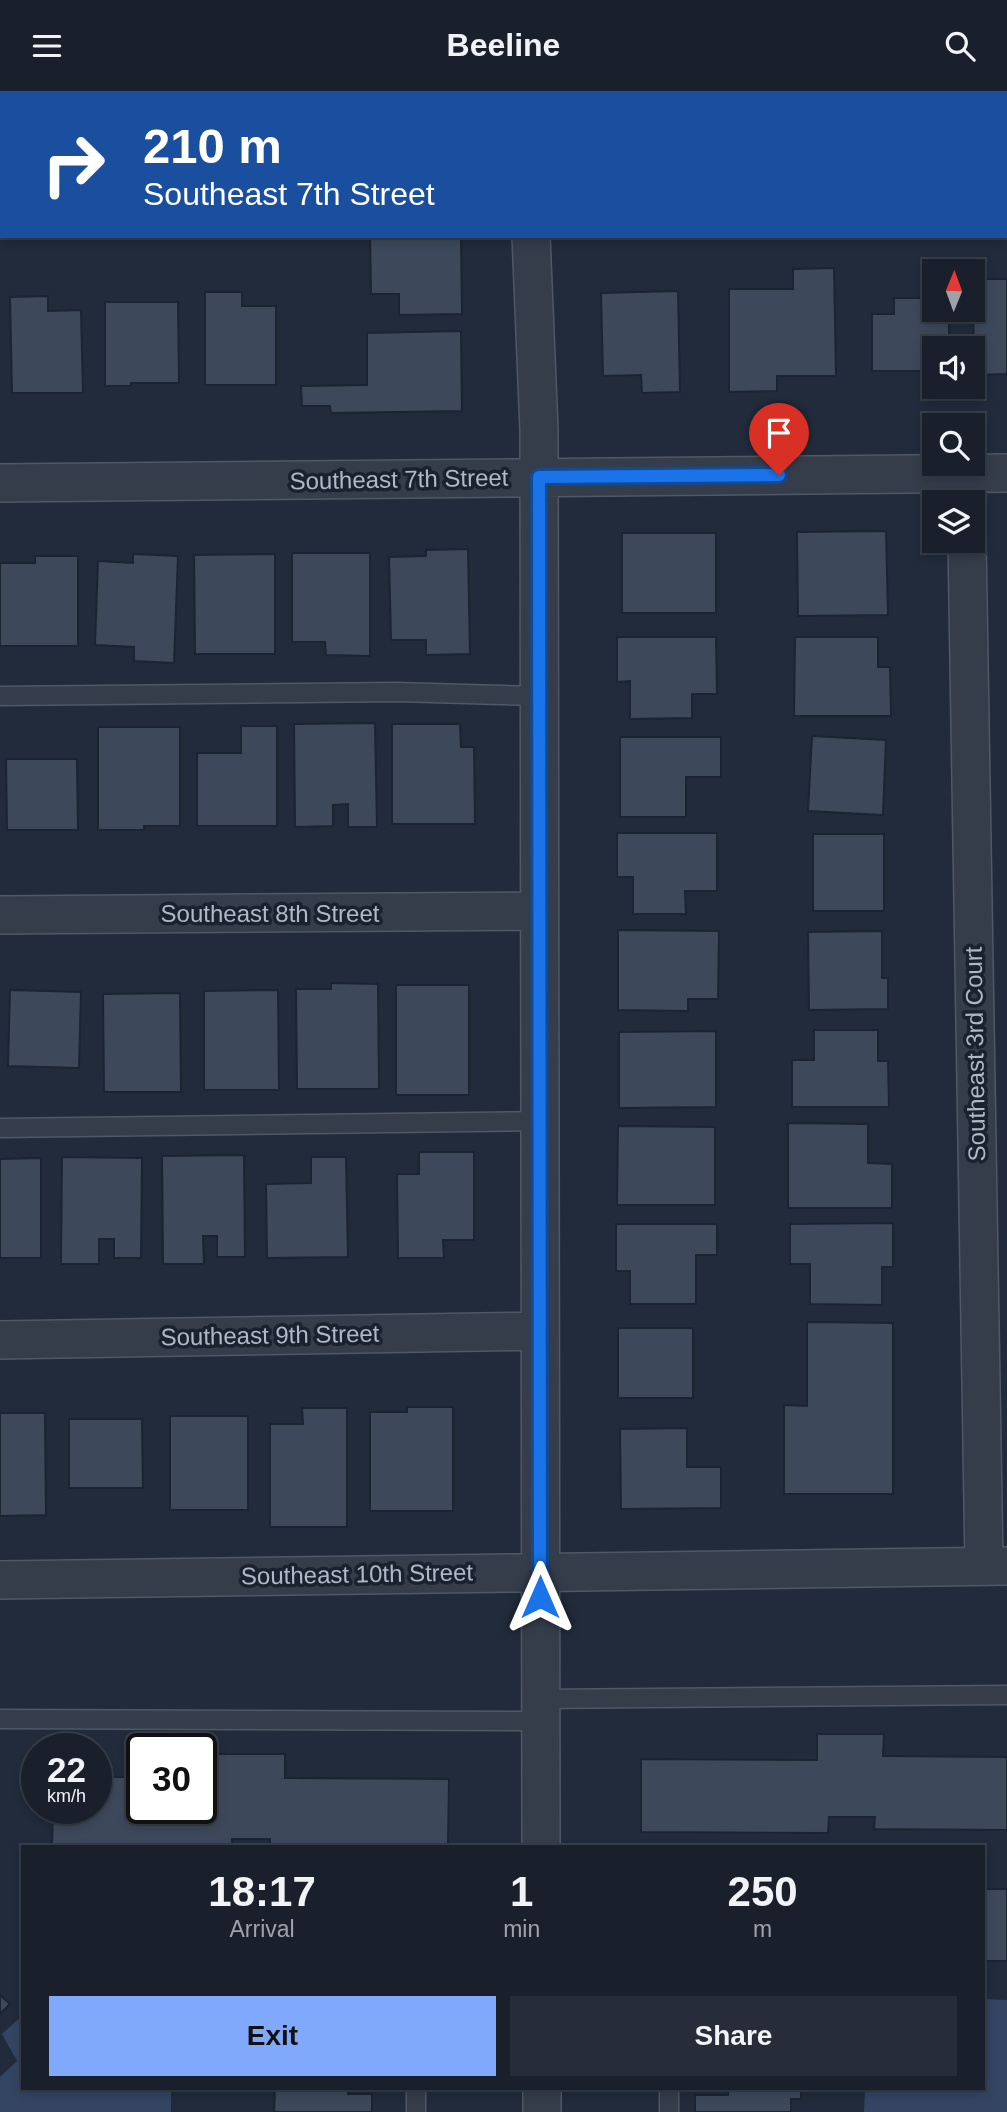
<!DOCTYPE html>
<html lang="en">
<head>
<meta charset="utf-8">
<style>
	body { margin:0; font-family:Helvetica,sans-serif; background:#262d38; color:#f1f3f6; height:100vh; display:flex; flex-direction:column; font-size:26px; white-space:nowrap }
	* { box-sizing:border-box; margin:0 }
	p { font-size:23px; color:#9fa3a9 }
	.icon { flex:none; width:38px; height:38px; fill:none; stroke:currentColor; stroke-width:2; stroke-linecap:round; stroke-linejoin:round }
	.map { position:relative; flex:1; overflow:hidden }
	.details { position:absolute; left:21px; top:1754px; width:964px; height:245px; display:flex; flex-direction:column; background:#19202c; border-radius:0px; box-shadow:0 4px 10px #0003,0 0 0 2px #373e48 }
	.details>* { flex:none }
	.banner { position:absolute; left:0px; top:0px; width:1008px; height:147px; box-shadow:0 4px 10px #0003,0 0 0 2px #373e48; background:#1a4fa0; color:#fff; overflow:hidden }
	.needle { width:46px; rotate:1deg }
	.controls { position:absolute; left:922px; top:168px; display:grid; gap:14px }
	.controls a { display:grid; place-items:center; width:63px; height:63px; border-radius:0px; background:#19202c; box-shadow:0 4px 10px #0003,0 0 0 2px #373e48; font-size:35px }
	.speed { position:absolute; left:21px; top:1642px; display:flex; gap:14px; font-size:35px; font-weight:700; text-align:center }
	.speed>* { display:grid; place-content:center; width:91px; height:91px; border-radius:50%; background:#19202c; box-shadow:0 4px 10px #0003,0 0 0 2px #373e48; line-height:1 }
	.speed small { font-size:18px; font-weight:400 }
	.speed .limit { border:4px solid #111; border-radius:10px; background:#fff; color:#111 }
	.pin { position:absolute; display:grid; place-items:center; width:60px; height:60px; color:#fff; margin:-72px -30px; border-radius:50% 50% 50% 0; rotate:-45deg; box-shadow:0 0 7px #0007 }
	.pin .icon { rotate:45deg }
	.me { position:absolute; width:77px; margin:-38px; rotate:0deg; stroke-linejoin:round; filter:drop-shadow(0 0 5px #0008) }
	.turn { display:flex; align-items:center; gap:24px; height:147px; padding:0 28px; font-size:32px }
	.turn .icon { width:91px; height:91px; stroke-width:2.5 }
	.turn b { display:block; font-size:49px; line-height:60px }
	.eta { display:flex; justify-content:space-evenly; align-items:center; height:119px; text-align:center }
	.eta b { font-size:42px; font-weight:800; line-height:49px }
	.cta { display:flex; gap:14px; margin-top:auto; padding:14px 28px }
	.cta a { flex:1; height:80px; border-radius:0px; background:#81a9fb; color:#111; font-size:28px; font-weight:800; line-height:80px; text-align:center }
	.cta a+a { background:#262d38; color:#f1f3f6 }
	header { display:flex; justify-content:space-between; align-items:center; height:91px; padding:0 28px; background:#19202c; font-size:32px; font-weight:800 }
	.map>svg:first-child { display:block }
	.water { fill:#344563 }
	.building { fill:#3d495b; stroke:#1c2432; stroke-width:2 }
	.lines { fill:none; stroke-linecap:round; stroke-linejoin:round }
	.lane-casing { stroke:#505866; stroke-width:21 }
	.street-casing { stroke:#505866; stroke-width:40 }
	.lane { stroke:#353d4b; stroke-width:18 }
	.street { stroke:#353d4b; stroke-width:37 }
	.route-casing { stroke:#114b97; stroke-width:18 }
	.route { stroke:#1a73e8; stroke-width:12 }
	.labels { text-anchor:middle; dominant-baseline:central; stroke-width:7; stroke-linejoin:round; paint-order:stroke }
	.street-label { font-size:24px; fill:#b0b8c7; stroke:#1a2230 }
</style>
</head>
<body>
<header><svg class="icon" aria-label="menu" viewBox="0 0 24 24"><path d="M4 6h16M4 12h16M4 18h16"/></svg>Beeline<svg class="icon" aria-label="search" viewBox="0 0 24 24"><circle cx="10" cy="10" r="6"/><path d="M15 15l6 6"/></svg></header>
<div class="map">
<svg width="1007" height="2021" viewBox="0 0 1007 2021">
	<rect width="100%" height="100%" fill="#212b3b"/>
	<path class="water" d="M984,1908L1007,1909V2021H864L865,1997H984Z
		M23,1924V1997H171V2021H0V1986L17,1970L2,1943Z"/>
	<path class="building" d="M162,0H233V2H162Z
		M248,0H318L248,2Z
		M611,0H752V2H611Z
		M799,0H929V2H799Z
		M946,0H1007V54L1006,2Z
		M370,145H461L462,223L399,224V203H371Z
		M834,177L836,285H777V300L729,301V198H793V178Z
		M973,188H1007V283L974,284Z
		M678,200L680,301L642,302L641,284L603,285L601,202Z
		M205,201H242V215H276V294H205Z
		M48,205V220L81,219L83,302H12L10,206Z
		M894,207H934V219H949V257H934V280H872V223H894Z
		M105,211H178L179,292H131V295H105Z
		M461,240L462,320L331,322L330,315H302L301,295L367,294V242Z
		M886,440L888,524L798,525L797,441Z
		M622,442H716V522H622Z
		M468,458L470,563L426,564V549H391L389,466L426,465V459Z
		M292,462H370V565L326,564L325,551H292Z
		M133,463L178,465L174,572L134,570V556L95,554L98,470L133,472Z
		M275,463V563H195L194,464Z
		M35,465H78V555H0V472H35Z
		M617,546H716L717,603H692V627L630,628V590L617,591Z
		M795,546H878V576H890L891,625H794Z
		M375,632L377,736H348V713L333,714V735L295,736L294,633Z
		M392,633H460L461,656H474L475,733H392Z
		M241,635H277V735H197V662H241Z
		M98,636H180V735H144V739H98Z
		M812,645L886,649L883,724L808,720Z
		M620,646H721V686H686V726H620Z
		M6,668H77L78,739H7Z
		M617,742H717V800H685L686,823H633V786H617Z
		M813,743H884V820H813Z
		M618,839L719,840L718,908H688V920L618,919Z
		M882,840V887H888V918L809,919L808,841Z
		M331,892L378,893L379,998H297L296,898H331Z
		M396,894H469V1004H396Z
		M10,899L81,901L79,977L8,975Z
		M278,899L279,999H204V900Z
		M180,902L181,1001H104L103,903Z
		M814,939H878V970H888L889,1016H792V969H814Z
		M716,940V1016L619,1017V941Z
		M788,1032L868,1033V1072L892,1073V1117H788Z
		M618,1035L715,1036V1114H617Z
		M419,1061H474V1149H443L444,1167H398L397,1083H419Z
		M244,1064L245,1166H217V1145H203L204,1173H163L162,1065Z
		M62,1066L142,1067L141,1167H114V1148H99V1173H61Z
		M311,1066H346L348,1166L267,1167L266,1093L311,1092Z
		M41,1067V1167H0V1068Z
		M893,1132V1176H882V1214L810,1213V1173H790V1133Z
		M616,1133H717V1164H696V1213H630V1180H616Z
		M807,1231L893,1232V1403H784V1314L807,1315Z
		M618,1237H693V1307H618Z
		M407,1316H453V1420H370V1321H407Z
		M302,1317H347V1436H270V1333H303Z
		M0,1322H45L46,1424L0,1425Z
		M170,1325H248V1419H170Z
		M69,1328H142L143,1397H69Z
		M687,1337V1376H721V1417L621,1418L620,1338Z
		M817,1643H884L883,1665L1007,1666V1739L874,1738L875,1726H829L828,1742L641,1741V1668L817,1669Z
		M217,1663H285V1687L449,1688L448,1755H270V1748H232V1755H52L53,1717H96V1686H142V1717H201V1687H217Z
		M984,1798H1007V1870H984Z
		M0,1904L10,1913L0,1923Z
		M275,1997H348V2003H372V2021H274Z
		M728,1997H801V2008H791V2021H695V2004H728Z"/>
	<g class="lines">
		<defs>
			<path id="lane" d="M0,130H2
				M0,605L396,601L539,605
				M0,1037L539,1030
				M540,1608L1007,1604
				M0,1628L540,1630
				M669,1997V2021
				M416,2021V1997"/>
			<path id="street" d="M530,0V2
				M531,145L539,339L541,1755
				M0,392L1007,382
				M967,450L984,1475
				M0,824L539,820
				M0,1249L539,1240
				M0,1489L1007,1475
				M542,1997V2021"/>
		</defs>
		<use href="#lane" class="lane-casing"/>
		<use href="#street" class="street-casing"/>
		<use href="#lane" class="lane"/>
		<use href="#street" class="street"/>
	</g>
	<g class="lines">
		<defs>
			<path id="route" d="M540,1506L539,386L779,384"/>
		</defs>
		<use href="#route" class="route-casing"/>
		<use href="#route" class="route"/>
	</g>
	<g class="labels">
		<g class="street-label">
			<text transform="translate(399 388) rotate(-1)">Southeast 7th Street</text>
			<text x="270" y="822">Southeast 8th Street</text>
			<text transform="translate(975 963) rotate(-91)">Southeast 3rd Court</text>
			<text transform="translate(270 1244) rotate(-1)">Southeast 9th Street</text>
			<text transform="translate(357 1483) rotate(-1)">Southeast 10th Street</text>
		</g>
	</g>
</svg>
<div class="controls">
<a><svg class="needle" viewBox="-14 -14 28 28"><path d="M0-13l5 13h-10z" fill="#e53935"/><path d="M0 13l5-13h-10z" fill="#9fa3a9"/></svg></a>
<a><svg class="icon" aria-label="sound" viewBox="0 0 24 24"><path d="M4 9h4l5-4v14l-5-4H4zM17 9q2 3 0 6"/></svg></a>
<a><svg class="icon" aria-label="search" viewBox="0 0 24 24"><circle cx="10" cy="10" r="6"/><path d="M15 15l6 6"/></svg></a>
<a><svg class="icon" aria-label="layers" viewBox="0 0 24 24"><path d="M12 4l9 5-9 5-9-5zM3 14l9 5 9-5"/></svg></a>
</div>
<div class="speed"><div>22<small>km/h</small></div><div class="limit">30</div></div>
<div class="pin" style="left:779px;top:384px;background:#d93025"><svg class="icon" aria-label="arrive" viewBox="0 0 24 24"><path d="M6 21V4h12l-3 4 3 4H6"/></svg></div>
<svg class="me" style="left:540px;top:1506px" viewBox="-20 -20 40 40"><path d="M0-17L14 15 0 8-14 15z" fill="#1a73e8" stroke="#fff" stroke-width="4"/></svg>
<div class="banner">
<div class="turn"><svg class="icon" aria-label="right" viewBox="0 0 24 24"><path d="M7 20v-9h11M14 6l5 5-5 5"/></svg><div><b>210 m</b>Southeast 7th Street</div></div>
</div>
<section class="details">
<div class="eta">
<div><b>18:17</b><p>Arrival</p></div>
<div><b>1</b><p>min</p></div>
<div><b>250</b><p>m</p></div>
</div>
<div class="cta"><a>Exit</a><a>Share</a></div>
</section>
</div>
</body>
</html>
